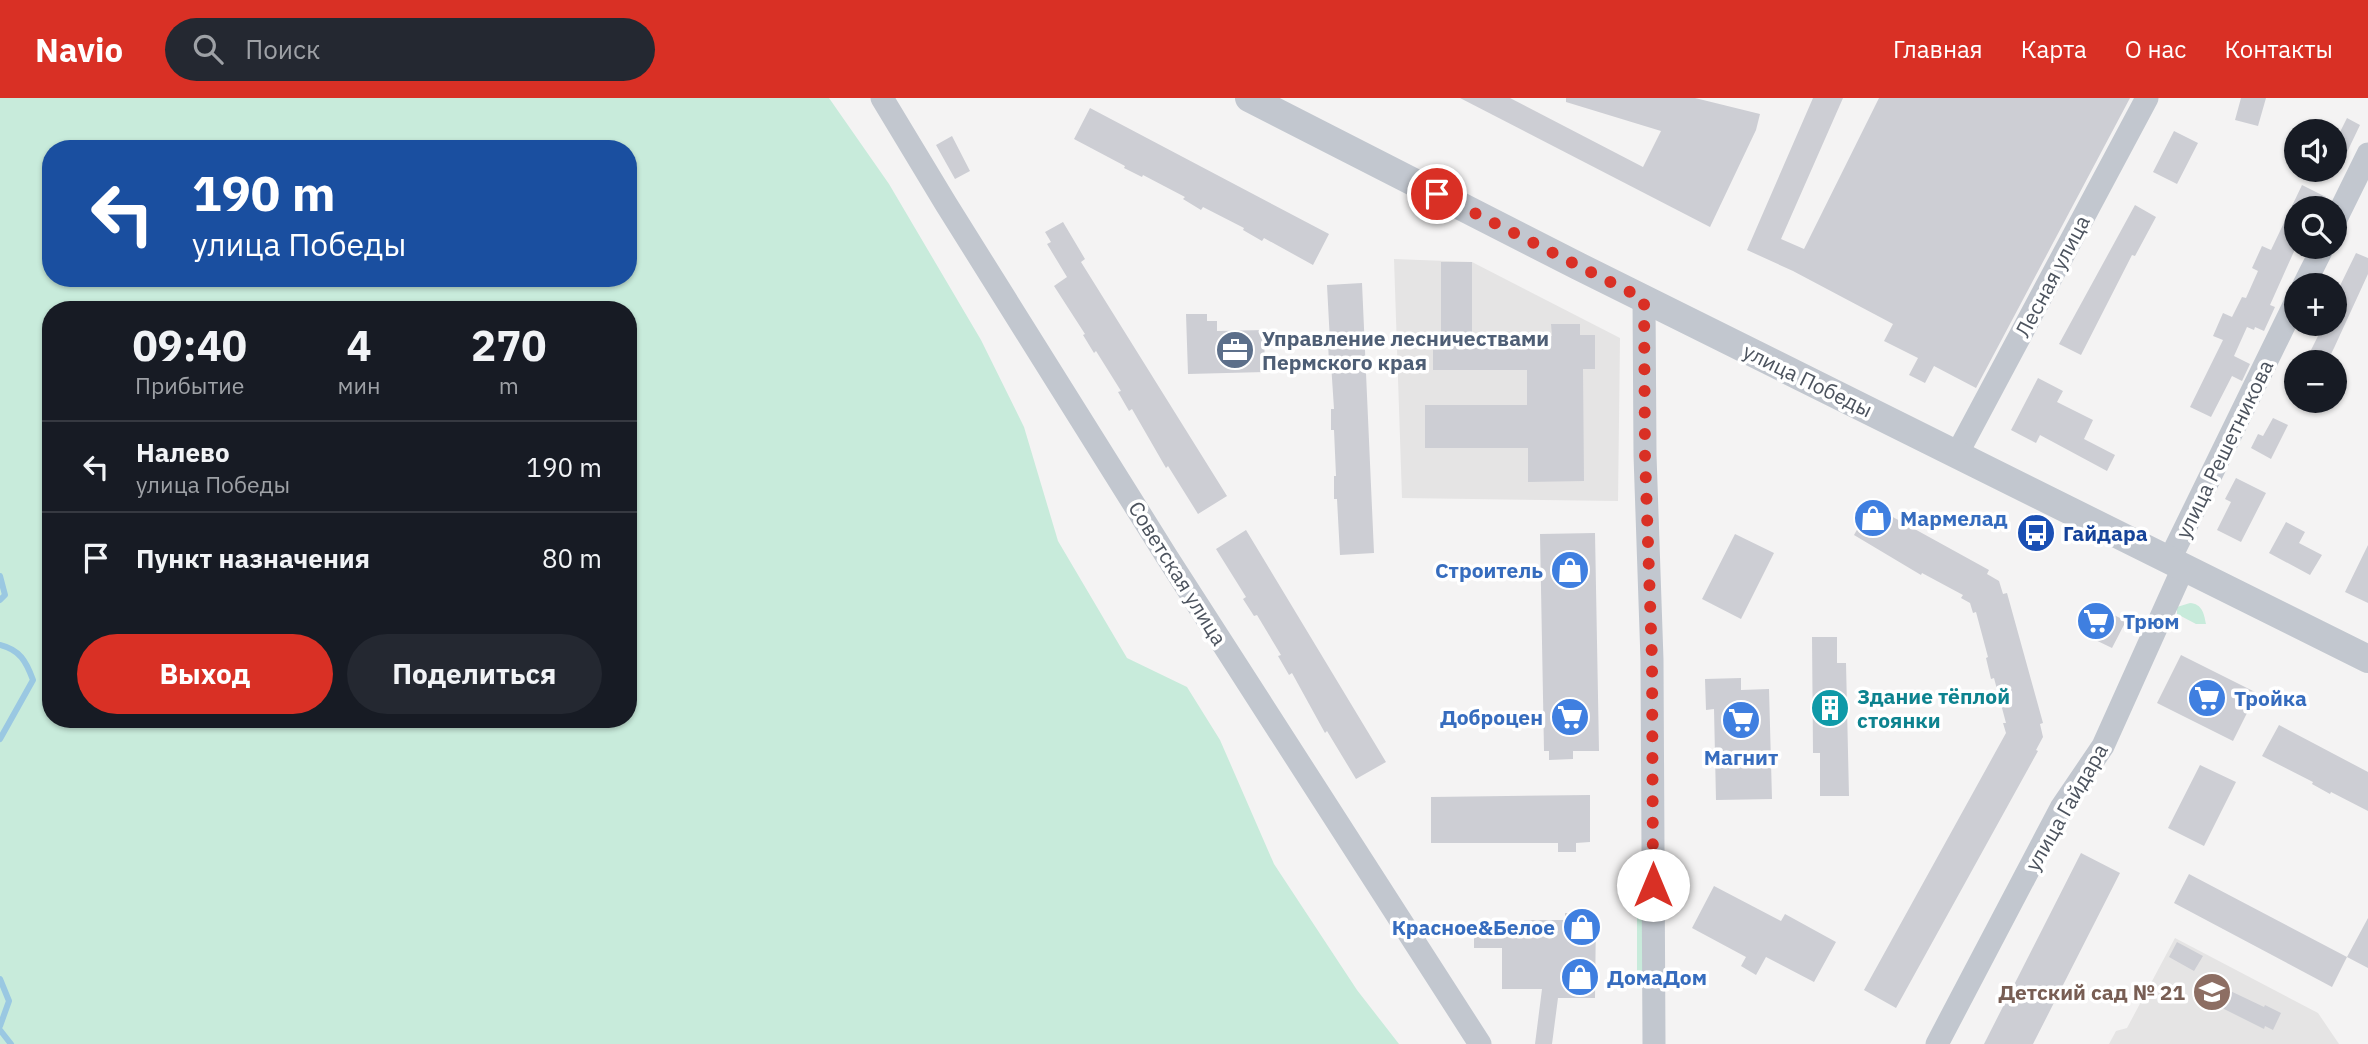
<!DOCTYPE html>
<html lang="ru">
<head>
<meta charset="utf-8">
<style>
	body { margin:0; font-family:"IBM Plex Sans",sans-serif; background:#242831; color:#f1f3f6; height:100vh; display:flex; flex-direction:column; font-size:26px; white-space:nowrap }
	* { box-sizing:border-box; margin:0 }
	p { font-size:23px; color:#9ea1a6 }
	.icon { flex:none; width:38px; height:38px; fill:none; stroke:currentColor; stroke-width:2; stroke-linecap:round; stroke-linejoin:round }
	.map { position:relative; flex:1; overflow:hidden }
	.sheet { position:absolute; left:42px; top:203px; width:595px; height:427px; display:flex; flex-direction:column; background:#171b24; border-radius:28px; box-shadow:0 2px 5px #0004 }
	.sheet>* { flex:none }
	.guide { position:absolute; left:42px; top:42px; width:595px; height:147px; border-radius:28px; box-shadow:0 2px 5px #0004; background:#1a4fa0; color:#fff; overflow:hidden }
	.buttons { position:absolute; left:2284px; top:21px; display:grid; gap:14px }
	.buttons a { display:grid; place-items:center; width:63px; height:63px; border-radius:50%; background:#171b24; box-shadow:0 2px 5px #0004; font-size:35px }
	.pin { position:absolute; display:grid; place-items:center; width:60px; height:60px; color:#fff; margin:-30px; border:4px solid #fff; border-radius:50%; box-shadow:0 2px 7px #0007 }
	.me { position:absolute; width:77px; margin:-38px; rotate:0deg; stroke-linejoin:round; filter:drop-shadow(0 0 5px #0008) }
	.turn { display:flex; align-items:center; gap:24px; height:147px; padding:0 35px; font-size:32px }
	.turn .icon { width:91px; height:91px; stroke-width:2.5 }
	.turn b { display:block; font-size:49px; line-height:60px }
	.eta { display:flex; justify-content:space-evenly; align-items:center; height:119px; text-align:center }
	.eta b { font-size:42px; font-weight:700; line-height:49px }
	.button { display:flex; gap:14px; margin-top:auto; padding:14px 35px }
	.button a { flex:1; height:80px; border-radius:42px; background:#d93025; color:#fff; font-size:28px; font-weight:700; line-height:80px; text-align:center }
	.button a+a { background:#242831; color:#f1f3f6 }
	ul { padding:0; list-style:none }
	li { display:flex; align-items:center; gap:21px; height:91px; padding:0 35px; border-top:2px solid #363941 }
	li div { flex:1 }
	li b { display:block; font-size:26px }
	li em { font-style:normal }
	header { display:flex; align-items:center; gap:42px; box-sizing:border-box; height:98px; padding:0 35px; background:#d93025; color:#fff }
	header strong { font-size:33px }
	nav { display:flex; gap:38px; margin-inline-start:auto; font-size:24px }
	.search { width:490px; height:63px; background:#242831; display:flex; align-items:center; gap:18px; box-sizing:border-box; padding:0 24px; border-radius:38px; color:#9ea1a6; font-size:26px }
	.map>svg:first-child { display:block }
	.education { fill:#e5e4e4 }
	.green { fill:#c8ebdb; fill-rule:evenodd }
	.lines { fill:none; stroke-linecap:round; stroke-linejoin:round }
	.stream { stroke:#9ac8e2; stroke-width:6 }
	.building { fill:#cdced4 }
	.minor { stroke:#c2c7cf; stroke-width:23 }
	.tertiary { stroke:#c2c7cf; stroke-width:28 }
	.route { stroke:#d93025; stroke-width:12; stroke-dasharray:0 21.6 }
	.labels { text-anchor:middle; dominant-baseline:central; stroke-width:7; stroke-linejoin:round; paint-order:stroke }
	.street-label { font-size:21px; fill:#4c535e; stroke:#fff }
	.service-label { font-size:21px; font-weight:bold; fill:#4e5e75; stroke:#fff; text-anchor:start }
	.shop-label { font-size:21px; font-weight:bold; fill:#366cbe; stroke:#fff; text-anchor:start }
	.transit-label { font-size:21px; font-weight:bold; fill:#164399; stroke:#fff; text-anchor:start }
	.culture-label { font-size:21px; font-weight:bold; fill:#0d838f; stroke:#fff; text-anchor:start }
	.education-label { font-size:21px; font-weight:bold; fill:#785e54; stroke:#fff; text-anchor:end }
</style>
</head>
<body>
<header>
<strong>Navio</strong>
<div class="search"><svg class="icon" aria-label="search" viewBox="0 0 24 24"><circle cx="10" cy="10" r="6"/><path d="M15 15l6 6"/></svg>Поиск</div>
<nav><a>Главная</a><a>Карта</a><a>О нас</a><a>Контакты</a></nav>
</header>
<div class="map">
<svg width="2368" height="946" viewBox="0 0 2368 946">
	<rect width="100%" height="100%" fill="#f4f3f3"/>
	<path class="education" d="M1394,161L1472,164L1620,240L1618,403L1402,400Z
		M2175,840L2318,915L2339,946H2109L2116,933L2127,930Z"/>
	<path class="green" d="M0,0H829L889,86L981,242L1024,329L1058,443L1127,560L1187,589L1220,642L1274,766L1357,892L1399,946H0ZM51,51H628V180H51ZM51,212H628V621H51Z
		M2190,505C2202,506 2204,515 2206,526H2196L2177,516V509Z
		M1637,780H1644V873H1637Z"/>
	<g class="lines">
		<path class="stream" d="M0,478L5,497L0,502
			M0,547C20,552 26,563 33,582L0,641
			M0,881L9,903L0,928
			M0,932L11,946"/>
	</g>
	<path class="building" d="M1460,0H1510L1643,69L1661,33L1566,4V0H1695L1760,16L1756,32L1710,129Z
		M1813,0H1843L1781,141L1804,151L1879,0H2130L1976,290L1934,268L1925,285L1909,277L1918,260L1884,243L1893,226L1793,173L1747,152Z
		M2241,0H2266L2258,28L2235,22Z
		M1090,10L1329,136L1313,167L1264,140L1262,143L1243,132L1244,130L1203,109L1201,112L1183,101L1185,99L1143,77L1142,79L1124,70L1125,68L1074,41Z
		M2347,20L2360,27L2339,71L2334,69V46Z
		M2174,33L2198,45L2177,86L2153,74Z
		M952,38L970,73L955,81L936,47Z
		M2302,87L2326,99L2321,110H2296V149L2270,207L2275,209L2264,233L2255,229L2254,232L2247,229L2234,258L2250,266L2242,283L2232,278L2211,319L2190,309L2223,242L2213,238L2223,215L2232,219L2242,199L2246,200L2258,173L2252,170L2262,148L2271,152Z
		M2135,107L2156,119L2135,158L2132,157L2081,257L2059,246Z
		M1063,124L1085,161L1081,164L1227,398L1198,416L1168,368L1166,370L1132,311L1129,313L1118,294L1121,293L1096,253L1094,255L1083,237L1085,236L1054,188L1067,179L1047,146L1051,144L1045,134Z
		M2356,155L2368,160V176L2334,250L2327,264H2305L2324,226H2334V200Z
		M1441,164H1472V238H1552L1551,226H1580V237H1595V271H1583L1584,383L1528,384V350H1425V307H1527V272H1433V239H1441Z
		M1362,185L1374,455L1340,457L1337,401H1334V378H1336L1334,332H1331V311H1334L1331,265H1329L1328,244H1330L1327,187Z
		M1186,216H1207V223H1217V233L1264,232L1265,274L1188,276Z
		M2038,280L2063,293L2057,304L2093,322L2084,341L2115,357L2107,373L2040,337L2036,345L2011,332Z
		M2273,320L2288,327L2271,361L2251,350L2258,336L2263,338Z
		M2236,380L2266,395L2241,444L2217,432L2231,404L2225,401Z
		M1871,407L1989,472L1987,476L1999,483L2003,496L2007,495L2043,625L2040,626L2043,639L2036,652L2038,653L1896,910L1864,892L2006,635L2003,625H2006L1994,580L1991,581L1986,560L1988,559L1976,514L1973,515L1970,505L1961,500L1963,497L1922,475L1921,477L1854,437Z
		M2286,424L2305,434L2299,445L2322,457L2310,477L2269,455Z
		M1246,432L1386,664L1356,681L1327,633L1325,635L1292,575L1289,577L1278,558L1281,557L1257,517L1254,518L1243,501L1246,499L1216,451Z
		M1595,435L1599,653H1573V661L1549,662V653H1544L1540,436Z
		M1735,436L1774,455L1741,521L1702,501Z
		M2368,447V505L2345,494Z
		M2092,511L2106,518L2108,514L2126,523L2112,550L2081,535Z
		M1812,539H1837V565H1846L1849,698H1820V655H1813Z
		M2181,557L2257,595L2233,643L2157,605Z
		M1741,580V592L1769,591L1772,701L1716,702L1714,611L1706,612L1705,581Z
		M2279,627L2368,674V713L2331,694L2330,696L2312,686L2313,684L2262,658Z
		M2200,667L2236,684L2204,748L2168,730Z
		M1590,697V744L1576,745V754H1558V745H1431V699Z
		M2081,755L2120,775L2033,946H1984Z
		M2189,776L2347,859L2332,889L2174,805Z
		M1714,788L1781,823L1785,816L1836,844L1814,884L1766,859L1756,877L1741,868L1746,859L1692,830Z
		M1565,815L1596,816L1595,900H1558L1552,946H1535L1542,891H1502V850H1474V832H1524V822H1565Z
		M2368,820V870L2347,859Z
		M2177,844L2203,858L2194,873L2169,859Z
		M2222,889L2264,909L2265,907L2281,915L2273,932L2265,928L2264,931L2214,906Z"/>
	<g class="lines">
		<path class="minor" d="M882,0L946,106L1167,459L1480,946
			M2334,125L2368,56
			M2304,187L2323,149
			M1644,201L1645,357L1652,562L1654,946
			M1957,356L2147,0
			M2170,461L2296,203
			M1937,946L2061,710L2103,648L2184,468"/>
		<path class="tertiary" d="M1249,0L1578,168L2368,561"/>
	</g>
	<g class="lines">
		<path class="route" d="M1437,96L1644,201L1645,357L1652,562L1653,787"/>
	</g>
	<defs>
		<symbol id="office-disc" viewBox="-11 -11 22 22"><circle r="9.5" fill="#5c6f8a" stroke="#fff"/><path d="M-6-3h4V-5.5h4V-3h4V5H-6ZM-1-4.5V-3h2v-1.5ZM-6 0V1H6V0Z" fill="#fff"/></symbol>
		<symbol id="shop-disc" viewBox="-11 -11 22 22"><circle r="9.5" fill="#3f7fe0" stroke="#fff"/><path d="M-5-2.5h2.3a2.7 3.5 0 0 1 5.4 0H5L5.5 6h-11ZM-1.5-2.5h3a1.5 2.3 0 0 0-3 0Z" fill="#fff"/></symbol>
		<symbol id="bus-disc" viewBox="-11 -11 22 22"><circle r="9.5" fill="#1a4fb4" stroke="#fff"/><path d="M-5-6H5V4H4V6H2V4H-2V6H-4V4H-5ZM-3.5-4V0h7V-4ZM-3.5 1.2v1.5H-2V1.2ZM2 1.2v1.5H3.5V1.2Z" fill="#fff"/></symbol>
		<symbol id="supermarket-disc" viewBox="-11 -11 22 22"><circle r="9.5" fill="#3f7fe0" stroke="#fff"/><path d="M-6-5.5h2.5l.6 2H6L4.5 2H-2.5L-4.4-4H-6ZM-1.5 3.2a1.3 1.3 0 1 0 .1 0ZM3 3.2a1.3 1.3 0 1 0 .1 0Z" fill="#fff"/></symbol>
		<symbol id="building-disc" viewBox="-11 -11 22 22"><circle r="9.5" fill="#0f9aa8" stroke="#fff"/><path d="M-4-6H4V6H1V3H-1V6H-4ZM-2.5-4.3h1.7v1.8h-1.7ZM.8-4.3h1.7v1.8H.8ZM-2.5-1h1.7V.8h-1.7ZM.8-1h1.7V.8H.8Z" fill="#fff"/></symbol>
		<symbol id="school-disc" viewBox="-11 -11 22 22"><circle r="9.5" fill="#8d6e63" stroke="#fff"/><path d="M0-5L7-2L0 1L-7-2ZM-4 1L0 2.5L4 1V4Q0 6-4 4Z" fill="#fff"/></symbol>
	</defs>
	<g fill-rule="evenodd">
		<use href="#office-disc" x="1213" y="230" width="44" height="44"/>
		<use href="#shop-disc" x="1851" y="398" width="44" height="44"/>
		<use href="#bus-disc" x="2014" y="413" width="44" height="44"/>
		<use href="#shop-disc" x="1548" y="450" width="44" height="44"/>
		<use href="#supermarket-disc" x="2074" y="501" width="44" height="44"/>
		<use href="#supermarket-disc" x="2185" y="578" width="44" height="44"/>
		<use href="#building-disc" x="1808" y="588" width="44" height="44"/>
		<use href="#supermarket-disc" x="1548" y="597" width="44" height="44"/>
		<use href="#supermarket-disc" x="1719" y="600" width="44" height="44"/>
		<use href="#shop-disc" x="1560" y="807" width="44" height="44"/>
		<use href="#shop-disc" x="1558" y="857" width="44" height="44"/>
		<use href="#school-disc" x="2190" y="872" width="44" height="44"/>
	</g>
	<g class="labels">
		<g class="street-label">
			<text transform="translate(2052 178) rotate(-62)">Лесная улица</text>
			<text transform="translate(1808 282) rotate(26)">улица Победы</text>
			<text transform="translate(2224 351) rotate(-64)">улица Решетникова</text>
			<text transform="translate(1178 475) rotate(58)">Советская улица</text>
			<text transform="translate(2066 709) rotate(-60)">улица Гайдара</text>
		</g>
		<g class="service-label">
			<text x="1262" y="240">Управление лесничествами<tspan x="1262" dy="24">Пермского края</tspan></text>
		</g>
		<g class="shop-label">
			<text x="1900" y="420">Мармелад</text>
			<text x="1543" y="472" text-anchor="end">Строитель</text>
			<text x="2123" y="523">Трюм</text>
			<text x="2234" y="600">Тройка</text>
			<text x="1543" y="619" text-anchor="end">Доброцен</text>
			<text x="1741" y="659" text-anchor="middle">Магнит</text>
			<text x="1555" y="829" text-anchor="end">Красное&amp;Белое</text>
			<text x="1607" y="879">ДомаДом</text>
		</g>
		<g class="transit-label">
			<text x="2063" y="435">Гайдара</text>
		</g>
		<g class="culture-label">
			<text x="1857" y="598">Здание тёплой<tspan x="1857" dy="24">стоянки</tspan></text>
		</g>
		<g class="education-label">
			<text x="2185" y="894">Детский сад № 21</text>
		</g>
	</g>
</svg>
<div class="buttons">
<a><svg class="icon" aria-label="sound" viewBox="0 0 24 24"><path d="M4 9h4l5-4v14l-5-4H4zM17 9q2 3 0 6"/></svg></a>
<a><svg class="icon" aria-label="search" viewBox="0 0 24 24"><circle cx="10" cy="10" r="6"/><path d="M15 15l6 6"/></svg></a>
<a>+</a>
<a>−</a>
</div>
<div class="pin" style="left:1437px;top:96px;background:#d93025"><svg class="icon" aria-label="arrive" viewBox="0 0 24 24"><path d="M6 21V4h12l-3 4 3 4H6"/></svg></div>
<svg class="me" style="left:1653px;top:787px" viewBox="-20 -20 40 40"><circle r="19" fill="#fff"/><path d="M0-13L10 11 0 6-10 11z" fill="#d93025"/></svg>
<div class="guide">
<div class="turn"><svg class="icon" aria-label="left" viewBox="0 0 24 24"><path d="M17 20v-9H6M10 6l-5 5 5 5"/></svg><div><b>190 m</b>улица Победы</div></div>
</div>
<section class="sheet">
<div class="eta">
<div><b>09:40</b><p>Прибытие</p></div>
<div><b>4</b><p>мин</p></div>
<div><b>270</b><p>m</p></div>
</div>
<ul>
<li><svg class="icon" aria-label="left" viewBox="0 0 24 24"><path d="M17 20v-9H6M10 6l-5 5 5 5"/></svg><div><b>Налево</b><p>улица Победы</p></div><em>190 m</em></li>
<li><svg class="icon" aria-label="arrive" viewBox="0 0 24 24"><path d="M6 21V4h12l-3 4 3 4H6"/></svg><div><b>Пункт назначения</b></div><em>80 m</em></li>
</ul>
<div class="button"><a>Выход</a><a>Поделиться</a></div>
</section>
</div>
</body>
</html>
